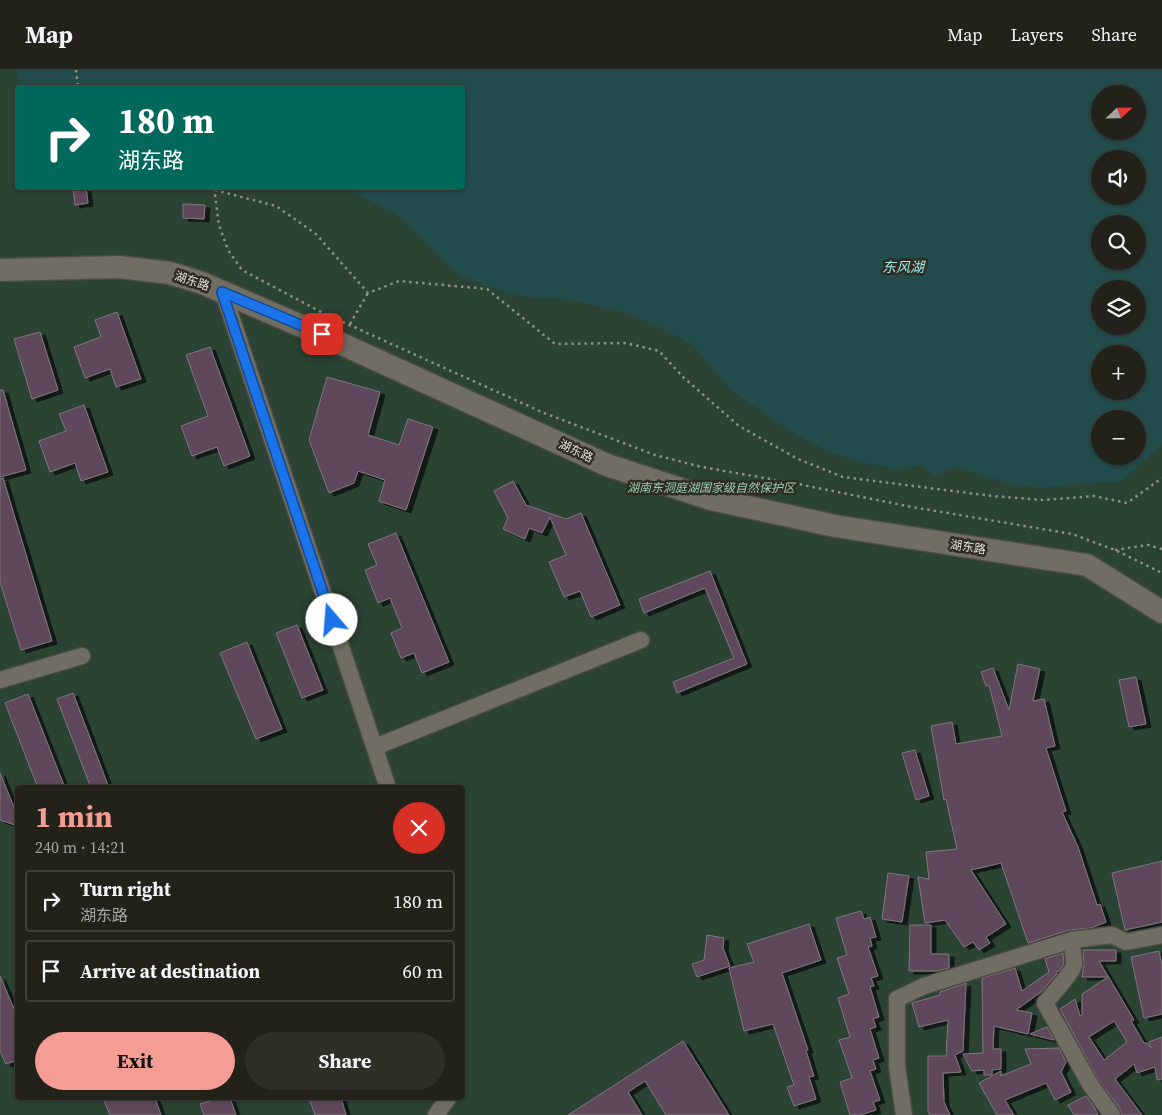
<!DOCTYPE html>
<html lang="en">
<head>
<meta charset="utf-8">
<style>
	body { margin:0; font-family:"Source Serif 4","Noto Sans SC",serif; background:#2f2f27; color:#f1f3f6; height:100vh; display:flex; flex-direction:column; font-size:19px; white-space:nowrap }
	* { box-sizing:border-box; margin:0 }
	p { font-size:16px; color:#a3a4a2 }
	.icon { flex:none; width:28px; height:28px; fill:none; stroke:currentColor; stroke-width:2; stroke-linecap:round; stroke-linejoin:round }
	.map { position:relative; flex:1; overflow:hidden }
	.side { position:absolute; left:15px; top:715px; width:450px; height:315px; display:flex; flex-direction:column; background:#23221a; border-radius:5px; box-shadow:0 1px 4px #0004,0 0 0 1px #403f39 }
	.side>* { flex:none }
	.top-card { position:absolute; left:15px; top:15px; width:450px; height:105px; border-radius:5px; box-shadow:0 1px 4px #0004,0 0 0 1px #403f39; background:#00695c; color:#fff; overflow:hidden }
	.needle { width:32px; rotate:68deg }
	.fabs { position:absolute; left:1091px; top:15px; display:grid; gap:10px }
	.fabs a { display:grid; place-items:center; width:55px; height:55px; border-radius:50%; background:#23221a; box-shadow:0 1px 4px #0004,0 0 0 1px #403f39; font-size:25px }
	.pin { position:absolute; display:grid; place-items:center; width:42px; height:42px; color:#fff; margin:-21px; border-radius:10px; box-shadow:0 2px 8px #0006 }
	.me { position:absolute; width:55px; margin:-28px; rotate:342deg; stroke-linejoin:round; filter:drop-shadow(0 0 4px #0008) }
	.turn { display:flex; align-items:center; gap:18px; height:105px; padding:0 20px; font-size:22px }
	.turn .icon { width:65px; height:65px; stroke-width:2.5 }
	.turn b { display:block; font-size:35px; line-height:42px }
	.round { display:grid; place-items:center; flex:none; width:52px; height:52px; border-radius:26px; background:#2f2f27 }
	.summary { display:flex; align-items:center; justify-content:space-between; height:85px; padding:0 20px }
	h1 { font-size:30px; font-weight:700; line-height:38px; color:#f59c95 }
	.primary-button { display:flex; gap:10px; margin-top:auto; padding:10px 20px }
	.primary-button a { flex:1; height:58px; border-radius:30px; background:#f59c95; color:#111; font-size:20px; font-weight:700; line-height:58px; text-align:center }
	.primary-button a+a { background:#2f2f27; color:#f1f3f6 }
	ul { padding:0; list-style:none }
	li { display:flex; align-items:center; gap:15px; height:62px; margin:0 10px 8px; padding:0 10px; border:2px solid #403f39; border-radius:5px }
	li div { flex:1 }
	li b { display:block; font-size:19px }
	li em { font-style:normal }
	header { display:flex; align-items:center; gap:30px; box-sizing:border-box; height:70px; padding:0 25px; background:#23221a; border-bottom:1px solid #403f39 }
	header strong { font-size:24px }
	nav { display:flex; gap:28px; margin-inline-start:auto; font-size:18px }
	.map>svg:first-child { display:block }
	.green { fill:#2a4332; fill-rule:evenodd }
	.water { fill:#224b4c; fill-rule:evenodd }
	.building { fill:#5e465b; stroke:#817780; fill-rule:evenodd; filter:url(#shadow) }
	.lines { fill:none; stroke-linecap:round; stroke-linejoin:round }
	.street-casing { stroke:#4c4a42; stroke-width:19 }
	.secondary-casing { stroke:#4c4a42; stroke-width:25 }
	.path { stroke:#908e87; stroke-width:2.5; stroke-dasharray:2.5 4; stroke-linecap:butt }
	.street { stroke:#706e62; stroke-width:16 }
	.secondary { stroke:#706e62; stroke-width:22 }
	.route-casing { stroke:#114b97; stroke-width:12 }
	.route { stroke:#1a73e8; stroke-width:9 }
	.labels { text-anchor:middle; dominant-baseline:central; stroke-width:5; stroke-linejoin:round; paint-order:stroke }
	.street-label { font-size:12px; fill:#e4e2dc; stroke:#2f2d23 }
	.park-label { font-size:12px; font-style:italic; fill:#9acfab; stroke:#2f2d23 }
	.water-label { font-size:14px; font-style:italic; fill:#9ce9eb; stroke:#2f2d23 }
</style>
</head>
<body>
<header>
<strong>Map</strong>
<nav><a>Map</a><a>Layers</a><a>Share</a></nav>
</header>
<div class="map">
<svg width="1162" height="1045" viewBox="0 0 1162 1045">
	<defs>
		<filter id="shadow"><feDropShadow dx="5" dy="3" stdDeviation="0" flood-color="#0009"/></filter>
	</defs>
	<rect width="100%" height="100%" fill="#2f2d23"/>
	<path class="green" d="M0,0H1162V1045H0ZM18,18H462V118H18ZM1100,24H1138V61H1100ZM1100,89H1138V126H1100ZM1100,154H1138V191H1100ZM1100,219H1138V256H1100ZM1100,284H1138V321H1100ZM1100,349H1138V386H1100ZM18,718H462V1028H18Z"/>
	<path class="water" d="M16,0H1162V374L1121,412L1076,414L1040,418L1012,414L955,397L933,406L923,395L901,399L873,395L828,382L784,357L731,320L692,274L631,244L566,229L531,228L516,225L486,216L459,205L446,193L401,147L346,118H462V18H21ZM1100,24H1138V61H1100ZM1100,89H1138V126H1100ZM1100,154H1138V191H1100ZM1100,219H1138V256H1100ZM1100,284H1138V321H1100ZM1100,349H1138V386H1100Z"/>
	<path class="building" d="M73,118H86L88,133L75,135Z
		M183,134L205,135L204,149L183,148Z
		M117,242L141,309L116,317L110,299L85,308L74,277L101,267L95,250Z
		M40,262L58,320L32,329L14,269Z
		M210,277L250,386L224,396L217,377L192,386L181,356L208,346L186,285Z
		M327,307L380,322L368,365L399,375L408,349L433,357L406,440L379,431L385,410L358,401L354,413L329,423L309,370Z
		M0,320H3L26,400L0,407Z
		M84,335L108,402L81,411L75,393L50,402L39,371L66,361L59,344Z
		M3,408L52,571L21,580L0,512V409Z
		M513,411L526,435L566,449L581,443L620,535L591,547L580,521L564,527L549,492L566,485L550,447L542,463L529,458L525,469L503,459L508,448L494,421Z
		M396,463L449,592L422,603L414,583L401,588L391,563L402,558L390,528L378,533L365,500L377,495L368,474Z
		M710,501L747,594L677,623L673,612L734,588L705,518L644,543L639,529Z
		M297,555L323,620L302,628L276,563Z
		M247,572L282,659L256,669L220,583Z
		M1018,594L1040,599L1033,631L1044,629L1055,676L1046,678L1066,741L1062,742L1078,777L1097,835L1100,834L1106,852L1091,858L1069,860L1028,873L1001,793L971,800L1006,854L986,867L990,873L979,880L973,872L964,877L945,850L925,853L918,807L929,809L926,782L957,779L946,729L944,730L931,656L952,652L956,674L1002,666L989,615L986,616L981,602L993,598L1009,640Z
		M1136,607L1146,654L1129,657L1119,610Z
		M73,623L109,718H91L57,629Z
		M28,624L65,718H38L5,633Z
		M915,680L929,726L916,730L902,683Z
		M0,703L18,747V756L0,750Z
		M1162,791V852L1125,860L1112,803Z
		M888,803L909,806L902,852L882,849Z
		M861,841L864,849L870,847L876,867L870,868L872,876L868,877L878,906L871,908L874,916L870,917L879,947L873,949L876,957L870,959L879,988L873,990L876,999L870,1001L880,1030L873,1032L876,1040L860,1045H850L840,1012L852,1008L839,970L850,967L838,928L849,924L837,888L847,885L836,848Z
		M809,854L821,890L782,903L808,980L806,981L814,1006L809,1007L816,1029L794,1036L787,1017L794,1015L773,954L744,961L729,898L754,892L747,874Z
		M910,855H931V884H949V898L937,901H909Z
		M707,865L724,868L723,878L730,896L697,907L692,894L704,890Z
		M1083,880H1116V891H1099L1134,950L1131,951L1144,973H1147L1151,978L1149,972L1162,967V1009L1157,1010L1155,997L1137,1003L1134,994L1115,1009L1142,1045H1122L1120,1039L1098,1009L1060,939L1075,929L1080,946L1082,945V924L1108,907H1082L1084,894ZM1114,951L1127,972L1104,990L1089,967Z
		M1159,881L1162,896V944L1144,948L1131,887Z
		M1063,883L1064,894L1059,901L1056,902L1057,904L1054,907L1041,922L1016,940L1032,943L1028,964L994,956L993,979H1001V999L992,1000V1005H984V1000L972,1001L963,984L983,983L982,908L1015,898L1022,921L1049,902L1045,889Z
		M0,906L18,948V990L6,994L0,981Z
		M966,913L963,981L955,985L961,1002L943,1003L944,1032L950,1045H930L928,1041V986H946L948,950L919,957L912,933L940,925V922Z
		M1047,957L1054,970L1030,964Z
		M683,971L729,1045H666L645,1011L628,1022L642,1045H568Z
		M1059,978L1066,992L1061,1002L1071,1022L1055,1030L1046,1013L1005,1030L1014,1045H997L979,1013L1001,1001V1006L1031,994L1025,979Z
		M1086,1026L1094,1037L1098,1045H1074L1068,1035Z
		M103,1028H155L161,1045H110Z
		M219,1028H230L236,1045H204L200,1034Z
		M309,1028H341L346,1045H315Z"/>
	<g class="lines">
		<defs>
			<path id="street" d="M223,222L388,718
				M0,610L82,586
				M375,677L641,570
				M1072,870C1072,878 1074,887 1074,894C1073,903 1052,924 1045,933L1090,1014L1112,1045
				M436,1045L448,1028
				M904,1045L897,996V929L924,916L1072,870L1112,865L1126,872L1162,865"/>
			<path id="secondary" d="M0,200L119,197L170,203L202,213L322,265L607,395L711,429L835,456L1087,495L1162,542"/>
		</defs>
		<use href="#street" class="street-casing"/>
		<use href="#secondary" class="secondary-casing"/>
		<path class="path" d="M76,0L78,18
			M214,118L219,155L228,180L242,200L323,243L544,343L655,385L702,397L793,413L912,437L1072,464L1115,480L1162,503
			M215,120L276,136L316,164L368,223L399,211L487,219L555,274L626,273L659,281L683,307L739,356L798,389L843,407L992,426L1043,430L1094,426L1127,433L1162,408
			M350,254L368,223
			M1115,480L1148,475L1162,479"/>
		<use href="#street" class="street"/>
		<use href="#secondary" class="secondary"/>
	</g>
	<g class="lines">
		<defs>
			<path id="route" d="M322,264L222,222L332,550"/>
		</defs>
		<use href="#route" class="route-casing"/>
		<use href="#route" class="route"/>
	</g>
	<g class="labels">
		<g class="street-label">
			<text transform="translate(192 211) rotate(18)">湖东路</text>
			<text transform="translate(576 381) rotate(25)">湖东路</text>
			<text transform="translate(968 477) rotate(9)">湖东路</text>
		</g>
		<g class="park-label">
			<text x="711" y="418">湖南东洞庭湖国家级自然保护区</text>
		</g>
		<g class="water-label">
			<text x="903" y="197">东风湖</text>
		</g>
	</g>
</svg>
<div class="fabs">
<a><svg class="needle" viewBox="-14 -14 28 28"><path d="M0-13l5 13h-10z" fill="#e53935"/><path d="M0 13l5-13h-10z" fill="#a3a4a2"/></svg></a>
<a><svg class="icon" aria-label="sound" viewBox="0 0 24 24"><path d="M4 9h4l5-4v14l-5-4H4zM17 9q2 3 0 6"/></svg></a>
<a><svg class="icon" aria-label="search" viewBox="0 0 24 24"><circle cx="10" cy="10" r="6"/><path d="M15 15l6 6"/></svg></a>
<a><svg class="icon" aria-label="layers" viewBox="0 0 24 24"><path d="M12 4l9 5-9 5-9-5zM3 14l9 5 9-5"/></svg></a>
<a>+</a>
<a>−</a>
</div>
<div class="pin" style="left:322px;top:264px;background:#d93025"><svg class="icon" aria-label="arrive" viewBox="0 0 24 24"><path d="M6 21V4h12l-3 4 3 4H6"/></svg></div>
<svg class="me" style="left:332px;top:550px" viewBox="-20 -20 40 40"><circle r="19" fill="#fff"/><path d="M0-13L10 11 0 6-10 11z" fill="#1a73e8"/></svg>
<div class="top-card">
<div class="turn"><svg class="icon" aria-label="right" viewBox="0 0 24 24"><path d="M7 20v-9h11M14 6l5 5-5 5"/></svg><div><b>180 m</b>湖东路</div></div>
</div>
<section class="side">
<div class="summary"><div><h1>1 min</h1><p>240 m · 14:21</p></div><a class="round" style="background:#d93025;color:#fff"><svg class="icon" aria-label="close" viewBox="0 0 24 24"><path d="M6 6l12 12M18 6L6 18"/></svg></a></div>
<ul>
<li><svg class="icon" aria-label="right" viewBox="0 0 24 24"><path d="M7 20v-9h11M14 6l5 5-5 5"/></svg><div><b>Turn right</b><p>湖东路</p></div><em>180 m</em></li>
<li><svg class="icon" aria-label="arrive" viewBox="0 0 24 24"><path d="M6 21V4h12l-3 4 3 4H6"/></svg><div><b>Arrive at destination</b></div><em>60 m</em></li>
</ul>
<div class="primary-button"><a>Exit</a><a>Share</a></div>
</section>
</div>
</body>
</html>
